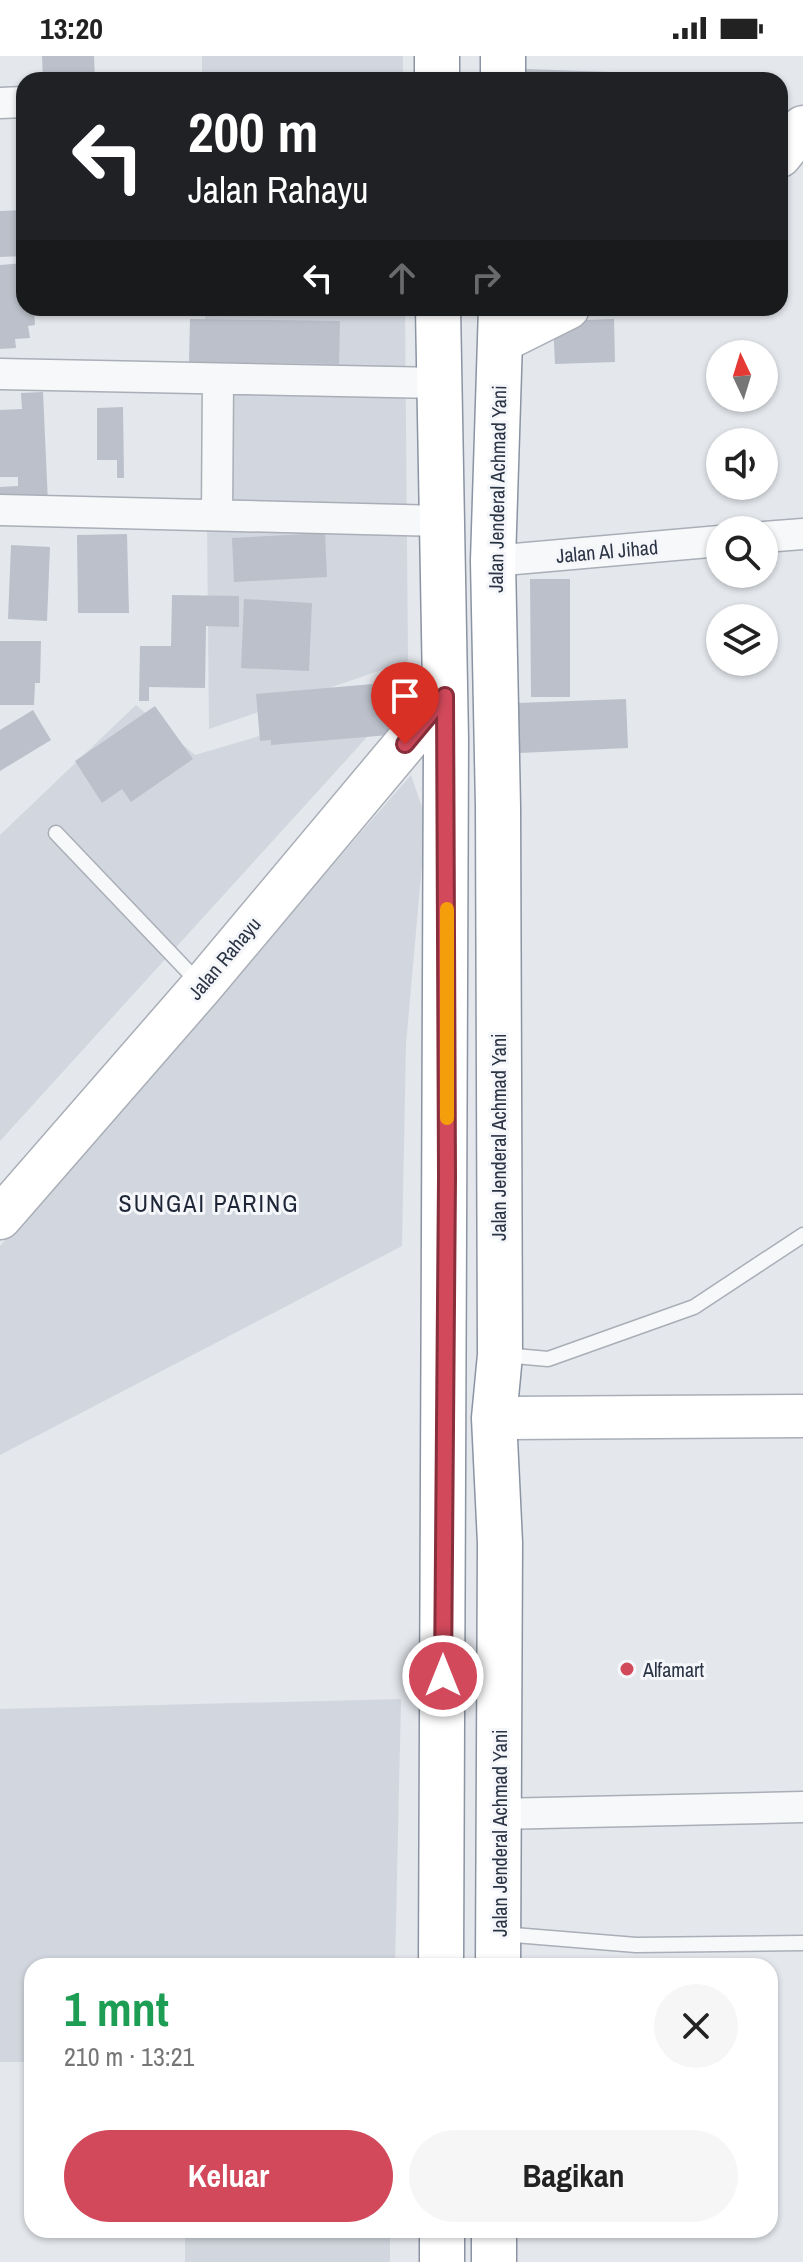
<!DOCTYPE html>
<html lang="id">
<head>
<meta charset="utf-8">
<style>
	body { margin:0; font-family:"Archivo Narrow",sans-serif; background:#f6f6f6; color:#222; height:100vh; display:flex; flex-direction:column; font-size:30px; white-space:nowrap }
	* { box-sizing:border-box; margin:0 }
	p { font-size:26px; color:#767676 }
	.icon { flex:none; width:44px; height:44px; fill:none; stroke:currentColor; stroke-width:2; stroke-linecap:round; stroke-linejoin:round }
	.map { position:relative; flex:1; overflow:hidden }
	.sheet { position:absolute; left:24px; top:1902px; width:754px; height:280px; display:flex; flex-direction:column; background:#fff; border-radius:24px; box-shadow:0 2px 6px #0004 }
	.sheet>* { flex:none }
	.top-card { position:absolute; left:16px; top:16px; width:772px; height:244px; border-radius:24px; box-shadow:0 2px 6px #0004; background:#202124; color:#fff; overflow:hidden }
	.needle { width:52px; rotate:356deg }
	.fabs { position:absolute; left:706px; top:284px; display:grid; gap:16px }
	.fabs a { display:grid; place-items:center; width:72px; height:72px; border-radius:50%; background:#fff; box-shadow:0 2px 6px #0004; font-size:40px }
	.pin { position:absolute; display:grid; place-items:center; width:68px; height:68px; color:#fff; margin:-82px -34px; border-radius:50% 50% 50% 0; rotate:-45deg; box-shadow:0 0 8px #0007 }
	.pin .icon { rotate:45deg }
	.me { position:absolute; width:88px; margin:-44px; rotate:0deg; stroke-linejoin:round; filter:drop-shadow(0 0 6px #0008) }
	.turn { display:flex; align-items:center; gap:28px; height:168px; padding:0 40px; font-size:36px }
	.turn .icon { width:104px; height:104px; stroke-width:2.5 }
	.turn b { display:block; font-size:56px; line-height:68px }
	.lanes { display:flex; align-items:center; height:76px; padding:0 40px; background:#0003; justify-content:center; gap:40px; direction:ltr }
	.lanes .off { opacity:.35 }
	.round { display:grid; place-items:center; flex:none; width:84px; height:84px; border-radius:42px; background:#f6f6f6 }
	.headline { display:flex; align-items:center; justify-content:space-between; height:136px; padding:0 40px }
	h1 { font-size:48px; font-weight:800; line-height:60px; color:#1e9e55 }
	.action { display:flex; gap:16px; margin-top:auto; padding:16px 40px }
	.action a { flex:1; height:92px; border-radius:48px; background:#d1495b; color:#fff; font-size:32px; font-weight:800; line-height:92px; text-align:center }
	.action a+a { background:#f6f6f6; color:#222 }
	.status { display:flex; justify-content:space-between; align-items:center; height:56px; padding:0 40px; background:#fff; direction:ltr }
	.status svg { height:22px; fill:currentColor }
	.map>svg:first-child { display:block }
	.built { fill:#d2d6de }
	.building { fill:#bbc0ca }
	.lines { fill:none; stroke-linecap:round; stroke-linejoin:round }
	.lane-casing { stroke:#a9aeb7; stroke-width:17 }
	.street-casing { stroke:#a9aeb7; stroke-width:33 }
	.secondary-casing { stroke:#a9aeb7; stroke-width:45 }
	.highway-casing { stroke:#8b94a3; stroke-width:47 }
	.lane { stroke:#f7f8fa; stroke-width:14 }
	.street { stroke:#f7f8fa; stroke-width:30 }
	.secondary { stroke:#fff; stroke-width:42 }
	.highway { stroke:#fff; stroke-width:44 }
	.route-casing { stroke:#882f3b; stroke-width:20 }
	.route { stroke:#d1495b; stroke-width:14 }
	.slow { stroke:#f59e0b; stroke-width:14 }
	.poi-dot { fill:#d1495b; stroke:#f4f6f9; stroke-width:3 }
	.labels { text-anchor:middle; dominant-baseline:central; stroke-width:6; stroke-linejoin:round; paint-order:stroke }
	.street-label { font-size:20px; fill:#2b3445; stroke:#f4f6f9 }
	.poi-label { font-size:20px; fill:#2b3445; stroke:#f4f6f9; text-anchor:start }
	.quarter-label { font-size:24px; letter-spacing:2px; fill:#1d2536; stroke:#f4f6f9 }
</style>
</head>
<body>
<div class="status"><b>13:20</b><svg viewBox="0 0 49 12"><path d="M0 12V9h3v3zM5 12V6h3v6zM10 12V3h3v9zM15 12V0h3v12zM26 1h20v11H26zM47 4h2v5h-2z"/></svg></div>
<div class="map">
<svg width="803" height="2206" viewBox="0 0 803 2206">
	<rect width="100%" height="100%" fill="#e4e7ec"/>
	<path class="built" d="M202,0H403V24H202Z
		M205,252H405L408,605L209,673Z
		M408,636L0,1085V779L136,649L195,699Z
		M411,719L426,763L406,988L402,1190L0,1399V1190Z
		M401,1643L395,1910H32V2006H0V1653Z
		M185,2174H390V2206H185Z"/>
	<path class="building" d="M42,0H94L95,24H43Z
		M526,13L667,18L666,24H525Z
		M24,154V200L0,201V155Z
		M24,207V252H34L35,269L28,270L30,282L15,283L16,292L0,293V209Z
		M190,263L340,265L339,308L189,306Z
		M614,263L615,306L555,308L553,265Z
		M43,336L48,447L0,450V431L18,430V421H0V354L22,353L21,337Z
		M123,351L124,422H117V404H97V352Z
		M325,477L327,521L234,526L232,482Z
		M127,478L129,557H78L77,479Z
		M11,489L50,491L47,565L8,563Z
		M530,523H570V641H531Z
		M172,539L239,540V571L206,570L205,632L149,631V645H139L140,590H171Z
		M244,543L312,547L309,615L241,612Z
		M0,585H41L40,627H35L34,649H0Z
		M385,627L389,679L271,689V684L260,685L256,638Z
		M626,643L628,692L519,697L517,647Z
		M155,650L193,703L131,746L122,733L102,747L75,705Z
		M33,654L51,684L0,715V674Z"/>
	<g class="lines">
		<defs>
			<path id="lane" d="M56,777L199,927
				M504,1299L548,1303L694,1251L803,1179
				M503,1878L636,1889L803,1887"/>
			<path id="street" d="M0,47L24,46
				M0,318L439,327
				M0,454L442,465
				M217,459L218,323
				M764,481L803,478
				M493,505L720,485
				M499,1758L803,1751"/>
			<path id="secondary" d="M780,100L803,71
				M500,286L568,252
				M0,1162L202,930L445,640
				M494,1362L803,1360"/>
			<path id="highway" d="M437,0V24
				M503,0V24
				M438,252L446,684L441,1910
				M498,1910L500,1487L494,1362L500,1299L498,751L493,505L501,252
				M442,2174V2206
				M494,2206V2174"/>
		</defs>
		<use href="#lane" class="lane-casing"/>
		<use href="#street" class="street-casing"/>
		<use href="#secondary" class="secondary-casing"/>
		<use href="#highway" class="highway-casing"/>
		<use href="#lane" class="lane"/>
		<use href="#street" class="street"/>
		<use href="#secondary" class="secondary"/>
		<use href="#highway" class="highway"/>
	</g>
	<g class="lines">
		<defs>
			<path id="route" d="M405,688L445,640L447,1121L443,1620"/>
		</defs>
		<use href="#route" class="route-casing"/>
		<use href="#route" class="route"/>
		<path class="slow" d="M447,853V1062"/>
	</g>
	<circle class="poi-dot" cx="627" cy="1613" r="8"/>
	<g class="labels">
		<g class="street-label">
			<text transform="translate(497 433) rotate(-89)">Jalan Jenderal Achmad Yani</text>
			<text transform="translate(607 495) rotate(-5)">Jalan Al Jihad</text>
			<text transform="translate(224 902) rotate(-50)">Jalan Rahayu</text>
			<text transform="translate(498 1081) rotate(-90)">Jalan Jenderal Achmad Yani</text>
			<text transform="translate(499 1777) rotate(-90)">Jalan Jenderal Achmad Yani</text>
		</g>
		<g class="poi-label">
			<text x="643" y="1613">Alfamart</text>
		</g>
		<g class="quarter-label">
			<text x="209" y="1147">SUNGAI PARING</text>
		</g>
	</g>
</svg>
<div class="fabs">
<a><svg class="needle" viewBox="-14 -14 28 28"><path d="M0-13l5 13h-10z" fill="#e53935"/><path d="M0 13l5-13h-10z" fill="#767676"/></svg></a>
<a><svg class="icon" aria-label="sound" viewBox="0 0 24 24"><path d="M4 9h4l5-4v14l-5-4H4zM17 9q2 3 0 6"/></svg></a>
<a><svg class="icon" aria-label="search" viewBox="0 0 24 24"><circle cx="10" cy="10" r="6"/><path d="M15 15l6 6"/></svg></a>
<a><svg class="icon" aria-label="layers" viewBox="0 0 24 24"><path d="M12 4l9 5-9 5-9-5zM3 14l9 5 9-5"/></svg></a>
</div>
<div class="pin" style="left:405px;top:688px;background:#d93025"><svg class="icon" aria-label="arrive" viewBox="0 0 24 24"><path d="M6 21V4h12l-3 4 3 4H6"/></svg></div>
<svg class="me" style="left:443px;top:1620px" viewBox="-20 -20 40 40"><circle r="17" fill="#d1495b" stroke="#fff" stroke-width="3"/><path d="M0-11L8 9 0 5-8 9z" fill="#fff"/></svg>
<div class="top-card">
<div class="turn"><svg class="icon" aria-label="left" viewBox="0 0 24 24"><path d="M17 20v-9H6M10 6l-5 5 5 5"/></svg><div><b>200 m</b>Jalan Rahayu</div></div>
<div class="lanes"><svg class="icon" aria-label="left" viewBox="0 0 24 24"><path d="M17 20v-9H6M10 6l-5 5 5 5"/></svg><svg class="icon off" aria-label="ahead" viewBox="0 0 24 24"><path d="M12 20V5M6 11l6-6 6 6"/></svg><svg class="icon off" aria-label="right" viewBox="0 0 24 24"><path d="M7 20v-9h11M14 6l5 5-5 5"/></svg></div>
</div>
<section class="sheet">
<div class="headline"><div><h1>1 mnt</h1><p>210 m · 13:21</p></div><a class="round"><svg class="icon" aria-label="close" viewBox="0 0 24 24"><path d="M6 6l12 12M18 6L6 18"/></svg></a></div>
<div class="action"><a>Keluar</a><a>Bagikan</a></div>
</section>
</div>
</body>
</html>
